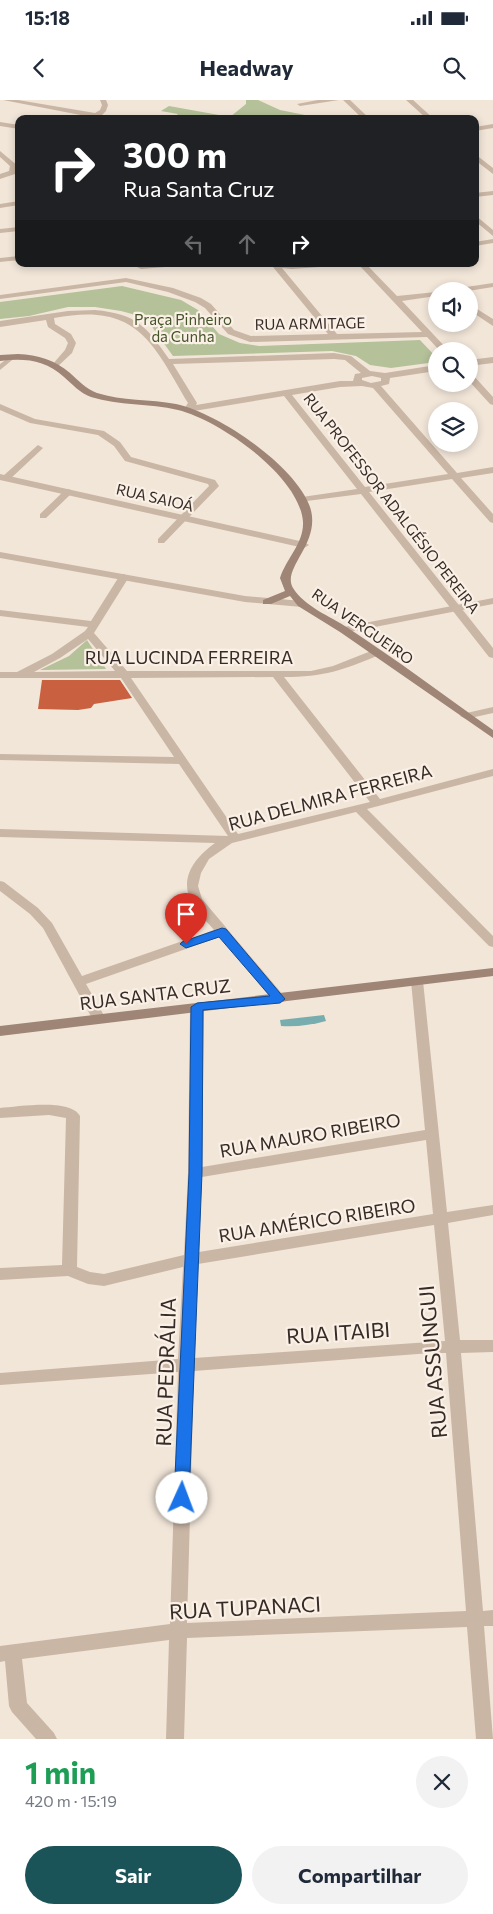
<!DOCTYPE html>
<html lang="pt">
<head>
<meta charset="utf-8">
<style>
	body { margin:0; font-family:Commissioner,sans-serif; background:#f2f2f3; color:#1f2937; height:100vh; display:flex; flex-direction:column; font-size:19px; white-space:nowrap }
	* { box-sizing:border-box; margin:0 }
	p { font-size:16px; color:#747a83 }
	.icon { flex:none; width:28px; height:28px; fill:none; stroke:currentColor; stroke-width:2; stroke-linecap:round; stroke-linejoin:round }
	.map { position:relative; height:1639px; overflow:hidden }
	.sheet { display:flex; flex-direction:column; background:#fff; flex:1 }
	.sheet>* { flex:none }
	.guide { position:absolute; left:15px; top:15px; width:464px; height:152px; border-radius:10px; box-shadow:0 2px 8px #0003; background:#202124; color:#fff; overflow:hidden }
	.buttons { position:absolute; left:428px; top:182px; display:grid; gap:10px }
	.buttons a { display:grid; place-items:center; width:50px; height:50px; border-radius:50%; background:#fff; box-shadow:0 2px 8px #0003; font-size:25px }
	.pin { position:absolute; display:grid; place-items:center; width:42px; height:42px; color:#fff; margin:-51px -21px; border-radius:50% 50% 50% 0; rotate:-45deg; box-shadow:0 0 5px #0007 }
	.pin .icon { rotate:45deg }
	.me { position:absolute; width:55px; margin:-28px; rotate:2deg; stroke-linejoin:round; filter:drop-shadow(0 0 4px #0008) }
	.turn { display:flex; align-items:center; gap:18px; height:105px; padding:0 25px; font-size:22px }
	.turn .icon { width:65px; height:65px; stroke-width:2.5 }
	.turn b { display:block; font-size:35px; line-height:42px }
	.lanes { display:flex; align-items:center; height:48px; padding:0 25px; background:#0003; justify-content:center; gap:25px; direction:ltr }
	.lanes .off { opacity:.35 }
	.round { display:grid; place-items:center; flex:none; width:52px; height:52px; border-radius:26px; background:#f2f2f3 }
	.overview { display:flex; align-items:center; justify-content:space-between; height:85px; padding:0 25px }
	h1 { font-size:30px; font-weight:700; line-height:38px; color:#1e9e55 }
	.cta { display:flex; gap:10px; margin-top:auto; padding:10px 25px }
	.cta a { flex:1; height:58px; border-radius:30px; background:#1b5458; color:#fff; font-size:20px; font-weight:700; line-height:58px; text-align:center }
	.cta a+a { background:#f2f2f3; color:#1f2937 }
	.status { display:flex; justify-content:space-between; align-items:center; height:35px; padding:0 25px; background:#fff; direction:ltr }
	.status svg { height:14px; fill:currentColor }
	header { display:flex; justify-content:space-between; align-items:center; height:65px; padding:0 25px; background:#fff; font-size:22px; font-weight:700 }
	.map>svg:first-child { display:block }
	.green { fill:#b4c199 }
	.water { fill:#78adaf }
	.building { fill:#c96141 }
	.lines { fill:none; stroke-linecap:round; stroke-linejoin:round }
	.pedestrian { fill:#cab6a5; fill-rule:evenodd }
	.minor { fill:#cab6a5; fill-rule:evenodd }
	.tertiary { fill:#cab6a5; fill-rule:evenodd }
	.secondary { fill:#9e8576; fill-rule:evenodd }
	.route { fill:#1a73e8; stroke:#114b97 }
	.labels { text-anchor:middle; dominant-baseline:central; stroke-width:4.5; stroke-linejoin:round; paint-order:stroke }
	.far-park-label { font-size:15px; fill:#45542a; stroke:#faf0e6 }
	.far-street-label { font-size:15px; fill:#362b27; stroke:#faf0e6 }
	.street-label { font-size:18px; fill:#362b27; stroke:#faf0e6 }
	.near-street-label { font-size:21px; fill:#362b27; stroke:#faf0e6 }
</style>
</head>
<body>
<div class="status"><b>15:18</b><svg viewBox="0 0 49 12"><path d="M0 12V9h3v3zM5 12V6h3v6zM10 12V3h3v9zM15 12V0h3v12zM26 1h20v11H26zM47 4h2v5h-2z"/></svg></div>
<header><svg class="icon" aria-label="back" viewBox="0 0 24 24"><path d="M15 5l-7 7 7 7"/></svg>Headway<svg class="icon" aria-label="search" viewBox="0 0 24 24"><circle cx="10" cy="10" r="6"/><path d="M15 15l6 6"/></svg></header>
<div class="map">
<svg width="493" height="1639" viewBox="0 0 493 1639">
	<rect width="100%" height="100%" fill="#f2e6d9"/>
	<path class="green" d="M246,0H258L280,10L325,19H172L178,14L161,11L169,6L230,17L246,4Z
		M122,186L181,200L198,210L219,234L240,243L259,246L420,240L436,257V262L391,268L370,265L356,256L332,251L173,256L150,224L132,214L121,211L95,207H68L29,216L0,219V202Z
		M87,540L106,569L40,570L69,556Z"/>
	<path class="water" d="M324,915L326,921C312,925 296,927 281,926L280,920Z"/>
	<path class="building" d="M42,580H120L132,598L94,604L91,608L78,610L38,609Z"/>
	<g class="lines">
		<path class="pedestrian" d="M12,255L17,256L0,270V264Z"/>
		<path class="minor" d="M3,0H18L95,13L100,10L102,5L100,0H106L108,5L106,11L100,17L89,19L91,17Z
			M318,0H339L300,6L297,4Z
			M343,0H350L370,19H363Z
			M406,0H413L434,19H427Z
			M0,22L19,25V29L0,26Z
			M493,24V28L475,31V27Z
			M0,51L18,66L15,74L0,79V74L9,71L10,66L0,57Z
			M475,54L493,68V74L475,60Z
			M493,91V95L475,97V93Z
			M19,101V105L0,108V104Z
			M475,115L493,130V136L475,121Z
			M19,127V131L0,133V129Z
			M493,139V143L475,146V142Z
			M19,156V160L0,162V158Z
			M151,164H181L177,166L141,169L137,167Z
			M266,164H338L334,166L292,169L282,168L337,234L422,232L358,164H366L397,196L436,192V196L402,201L449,251H440L427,237L250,242L228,234L205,208L195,202L168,192L126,182L0,199V195L126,178L173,188L201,198L211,204L234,230L251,236L328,234L273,167Z
			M493,183V187L468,191H449L453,189Z
			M469,204L493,219V226L469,210Z
			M95,210C137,214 146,226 169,259L334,253L351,256L370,271L385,273L436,265V271L390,278L389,284L381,286L457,373L493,367V373L461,378L493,414V423L490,422L452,379L369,392L493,548V558L489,557L361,394L299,402V398L302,397L357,389L284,296L188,312L184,309L188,303C152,241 136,202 54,218L55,224L71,234L76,243L72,253L56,268L52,265L65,250L68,243L65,238L48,227L46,220L0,227V221L68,211ZM334,259L345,260L361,273L355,274L353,281H340L196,305L197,303L173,264ZM372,276L381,278V281L371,283L362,280V278ZM362,286L373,288L448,374L365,387L292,295L340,287Z
			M493,257V263L469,266V260Z
			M469,273L472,274L493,297V305L490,304L469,281Z
			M0,304L35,319L104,331L120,342L131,357L215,380L219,386L164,443H158V439L209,386L208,384L125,361L114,346L98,335L30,323L0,310Z
			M38,345L43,348L41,350L9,380H3V376Z
			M68,389L71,390V394L46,418H40V414L65,390Z
			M124,474L129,477L94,533L127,571H311L333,566L371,551H379V555C344,570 323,577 284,577L380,699L493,669V676L367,709L493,836V847L489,846L356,712L232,743L209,759L201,773L198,786L202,799L284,896L286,899L284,902H274L220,837L86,884L106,919L104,922H94L43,828L30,814L0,791V781L4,782L38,808L52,823L82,876L214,830C207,821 194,810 190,799C180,775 197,756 215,743L0,737V729L228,736L179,664L0,660V654L174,657L121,578H0V572H17L52,554L85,531L88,527L0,516V510L91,521L120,475ZM88,539L115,571L34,572L60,558ZM273,577L370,702L238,734L131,578Z
			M493,607V613L466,619L460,616L462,614Z
			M417,877L423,881L447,1112L493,1105V1115L448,1123L460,1240H493V1252L461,1253L483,1511L493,1510V1526H484L493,1639H476L467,1527L187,1538L184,1639H166L169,1540L22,1559L27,1603L54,1633L57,1639H36L12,1612L9,1606L5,1561L0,1562V1546L170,1524L178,1272L0,1285V1273L178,1259L183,1167L104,1186L88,1184L68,1176L0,1180V1168L62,1165L66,1018L49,1015L0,1018V1008C18,1007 70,998 80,1016L77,1167L90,1172L104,1174L184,1155L188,1073L190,907L192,904H202L204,907L202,1067L425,1030L411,881ZM426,1040L433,1114L199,1152L202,1077ZM434,1125L445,1241L194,1258L198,1164ZM431,1253H446L466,1511L187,1523L194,1271Z"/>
		<path class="tertiary" d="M0,374L304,442L309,445L304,448L0,380Z
			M0,452L245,496L302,501L307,504L302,507L245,502L0,458Z
			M493,498V504L344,533L339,530L344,527Z"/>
		<path class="secondary" d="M18,254C38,255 55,260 70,273C79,281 86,289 97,293C122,301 150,299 176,304C218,313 295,365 310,407C322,443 281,468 293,488C305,507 330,516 348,528C397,560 445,596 493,630V638L340,532L298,506L290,496L271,504H263V500L285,491L280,478C286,459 304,443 303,422C300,376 219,320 178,310C149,303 119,306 91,297C80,293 72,284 64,277C45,260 25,258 0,261V255Z
			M493,868V876L0,936V926Z"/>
	</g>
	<path class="route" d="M222,828L226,829L285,899L280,903L203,910L202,1073L189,1398L187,1402L182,1404L176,1402L174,1398L189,1073L191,907L197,903L270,896L219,837L186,848L180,844L182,842Z"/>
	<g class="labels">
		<g class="far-park-label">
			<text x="183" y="219">Praça Pinheiro<tspan x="183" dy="17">da Cunha</tspan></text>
		</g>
		<g class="far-street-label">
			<text transform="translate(310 223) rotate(-1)">RUA ARMITAGE</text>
			<text transform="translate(155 397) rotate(13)">RUA SAIOÁ</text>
			<text transform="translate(392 403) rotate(52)">RUA PROFESSOR ADALGÉSIO PEREIRA</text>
			<text transform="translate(363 526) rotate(35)">RUA VERGUEIRO</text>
		</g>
		<g class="street-label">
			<text x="189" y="557">RUA LUCINDA FERREIRA</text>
			<text transform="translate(330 697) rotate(-15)">RUA DELMIRA FERREIRA</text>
			<text transform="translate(155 894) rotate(-7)">RUA SANTA CRUZ</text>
			<text transform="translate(310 1035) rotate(-10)">RUA MAURO RIBEIRO</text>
			<text transform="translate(317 1120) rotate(-9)">RUA AMÉRICO RIBEIRO</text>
		</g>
		<g class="near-street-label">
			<text transform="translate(338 1232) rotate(-4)">RUA ITAIBI</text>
			<text transform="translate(432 1262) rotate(-95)">RUA ASSUNGUI</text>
			<text transform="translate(165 1272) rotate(-88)">RUA PEDRÁLIA</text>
			<text transform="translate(245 1507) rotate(-3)">RUA TUPANACI</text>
		</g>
	</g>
</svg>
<div class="buttons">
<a><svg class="icon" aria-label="sound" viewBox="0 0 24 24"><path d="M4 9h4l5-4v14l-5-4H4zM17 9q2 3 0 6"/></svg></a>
<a><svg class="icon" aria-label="search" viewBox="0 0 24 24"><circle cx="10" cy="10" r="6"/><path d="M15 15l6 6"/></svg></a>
<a><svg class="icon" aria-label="layers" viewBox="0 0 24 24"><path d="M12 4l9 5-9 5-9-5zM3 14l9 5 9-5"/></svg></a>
</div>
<div class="pin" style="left:186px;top:844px;background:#d93025"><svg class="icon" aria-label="arrive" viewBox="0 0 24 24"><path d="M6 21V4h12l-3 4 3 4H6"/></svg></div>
<svg class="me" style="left:182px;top:1398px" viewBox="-20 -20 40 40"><circle r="19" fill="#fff"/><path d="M0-13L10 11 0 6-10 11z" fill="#1a73e8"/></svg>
<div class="guide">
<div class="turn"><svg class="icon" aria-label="right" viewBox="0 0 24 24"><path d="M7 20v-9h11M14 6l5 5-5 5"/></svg><div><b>300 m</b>Rua Santa Cruz</div></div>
<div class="lanes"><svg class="icon off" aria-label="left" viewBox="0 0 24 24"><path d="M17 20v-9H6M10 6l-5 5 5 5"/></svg><svg class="icon off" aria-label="ahead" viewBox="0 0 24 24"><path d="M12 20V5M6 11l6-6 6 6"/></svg><svg class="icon" aria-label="right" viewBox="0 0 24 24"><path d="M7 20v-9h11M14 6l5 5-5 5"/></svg></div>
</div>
</div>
<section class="sheet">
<div class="overview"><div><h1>1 min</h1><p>420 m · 15:19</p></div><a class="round"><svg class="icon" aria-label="close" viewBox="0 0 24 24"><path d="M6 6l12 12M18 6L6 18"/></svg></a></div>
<div class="cta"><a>Sair</a><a>Compartilhar</a></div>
</section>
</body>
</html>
